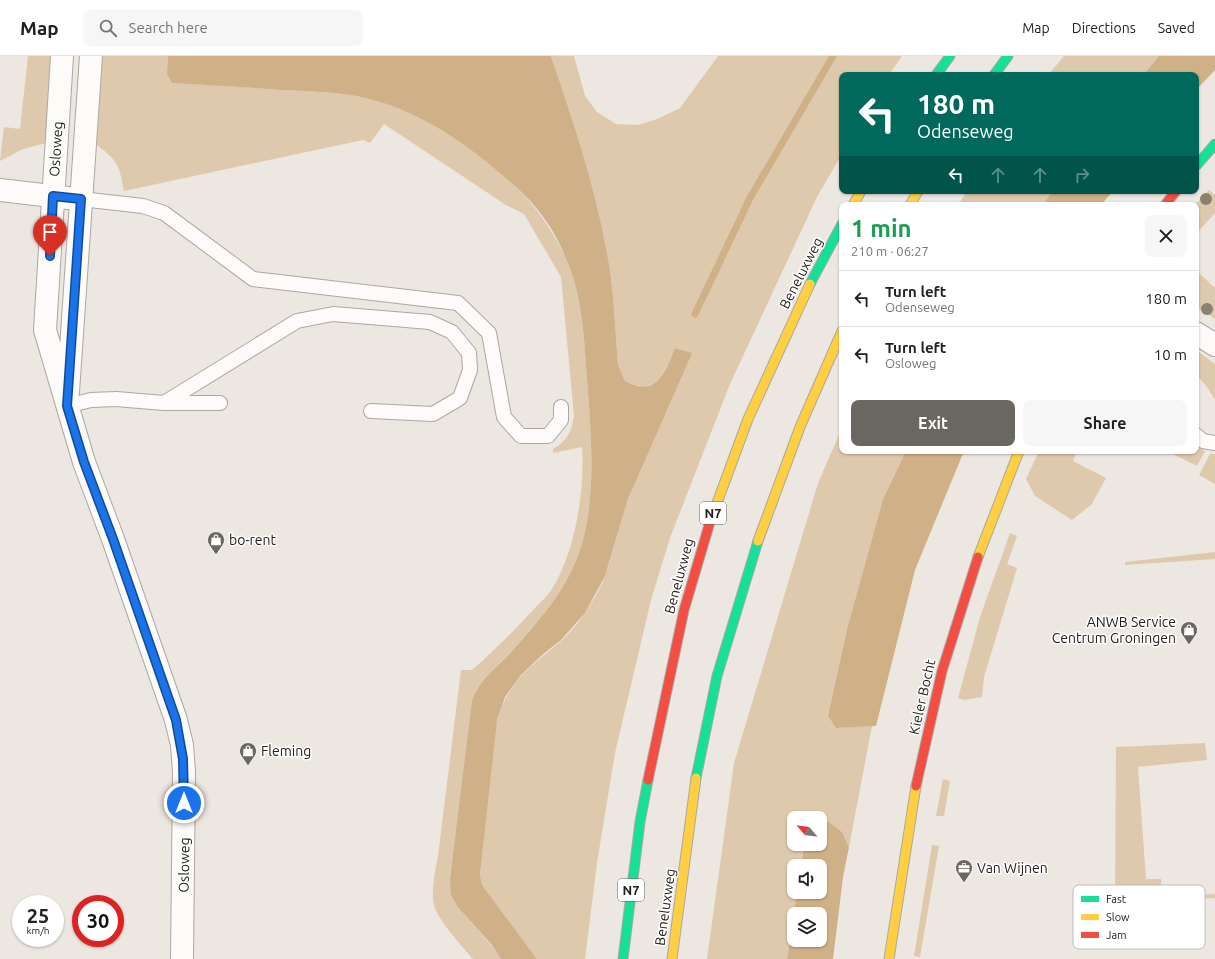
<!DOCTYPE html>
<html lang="en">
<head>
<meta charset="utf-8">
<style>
	body { margin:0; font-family:Ubuntu,sans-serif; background:#f6f6f6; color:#202124; height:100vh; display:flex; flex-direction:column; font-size:15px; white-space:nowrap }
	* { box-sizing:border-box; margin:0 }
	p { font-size:13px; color:#757577 }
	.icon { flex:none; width:22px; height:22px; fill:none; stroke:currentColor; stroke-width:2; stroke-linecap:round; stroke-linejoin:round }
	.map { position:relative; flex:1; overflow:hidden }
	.side { position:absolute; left:839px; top:146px; width:360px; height:252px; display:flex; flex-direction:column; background:#fff; border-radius:8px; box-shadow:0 1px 3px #0004 }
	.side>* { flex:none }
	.banner { position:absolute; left:839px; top:16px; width:360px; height:122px; border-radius:8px; box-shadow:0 1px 3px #0004; background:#00695c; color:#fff; overflow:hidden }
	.needle { width:26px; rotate:299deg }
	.tools { position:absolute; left:787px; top:755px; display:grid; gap:8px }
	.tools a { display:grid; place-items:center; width:40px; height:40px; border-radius:8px; background:#fff; box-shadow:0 1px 3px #0004; font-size:20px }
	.speed { position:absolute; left:12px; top:839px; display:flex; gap:8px; font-size:20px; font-weight:700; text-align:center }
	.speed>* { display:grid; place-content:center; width:52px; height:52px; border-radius:50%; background:#fff; box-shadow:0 1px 3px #0004; line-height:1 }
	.speed small { font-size:10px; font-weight:400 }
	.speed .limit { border:6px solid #d22; background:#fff; color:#111 }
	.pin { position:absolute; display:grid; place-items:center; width:34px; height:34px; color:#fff; margin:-41px -17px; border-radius:50% 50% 50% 0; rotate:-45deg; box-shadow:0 0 4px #0007 }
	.pin .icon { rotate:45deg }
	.me { position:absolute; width:44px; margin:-22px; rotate:0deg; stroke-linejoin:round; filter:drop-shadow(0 0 3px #0008) }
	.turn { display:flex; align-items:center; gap:14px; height:84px; padding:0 12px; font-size:18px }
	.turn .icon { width:52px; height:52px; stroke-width:2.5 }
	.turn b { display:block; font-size:28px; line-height:34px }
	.lanes { display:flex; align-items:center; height:38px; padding:0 12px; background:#0003; justify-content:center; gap:20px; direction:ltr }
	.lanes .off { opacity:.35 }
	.round { display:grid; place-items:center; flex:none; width:42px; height:42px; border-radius:8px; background:#f6f6f6 }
	.headline { display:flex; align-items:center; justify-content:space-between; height:68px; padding:0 12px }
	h1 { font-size:24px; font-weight:700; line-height:30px; color:#1e9e55 }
	.cta { display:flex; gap:8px; margin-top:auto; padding:8px 12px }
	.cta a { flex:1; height:46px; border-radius:8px; background:#6a6660; color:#fff; font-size:16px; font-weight:700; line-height:46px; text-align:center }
	.cta a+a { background:#f6f6f6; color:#202124 }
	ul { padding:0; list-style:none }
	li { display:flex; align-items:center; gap:12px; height:56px; padding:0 12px; border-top:1px solid #e0e0e0 }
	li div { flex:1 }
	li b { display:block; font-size:15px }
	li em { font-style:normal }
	header { display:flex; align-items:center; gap:24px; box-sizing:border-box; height:56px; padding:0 20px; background:#fff; border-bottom:1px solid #e0e0e0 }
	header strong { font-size:19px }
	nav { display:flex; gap:22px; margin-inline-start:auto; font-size:14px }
	.search { width:280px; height:36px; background:#f6f6f6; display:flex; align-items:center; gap:10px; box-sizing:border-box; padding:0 14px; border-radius:8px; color:#757577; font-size:15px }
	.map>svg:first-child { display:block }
	.green { fill:#dfc9ad }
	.water { fill:#cfb087; fill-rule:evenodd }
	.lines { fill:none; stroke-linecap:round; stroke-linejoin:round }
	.stream { stroke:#cfb087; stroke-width:7 }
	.lane-casing { stroke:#aca7a2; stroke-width:16 }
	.street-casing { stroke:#aca7a2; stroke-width:24 }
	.fast-casing { stroke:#aca7a2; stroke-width:11 }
	.slow-casing { stroke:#aca7a2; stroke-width:11 }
	.jam-casing { stroke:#aca7a2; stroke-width:11 }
	.lane { stroke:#fcfbfa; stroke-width:14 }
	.street { stroke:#fcfbfa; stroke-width:22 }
	.fast { stroke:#16e098; stroke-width:9 }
	.slow { stroke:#ffcf43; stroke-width:9 }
	.jam { stroke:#f24e42; stroke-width:9 }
	.tree { fill:#8c806f }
	.route-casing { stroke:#114b97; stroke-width:10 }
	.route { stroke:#1a73e8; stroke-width:7 }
	.labels { text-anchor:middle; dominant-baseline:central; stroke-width:3; stroke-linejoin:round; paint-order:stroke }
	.shield { fill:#fff; stroke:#66635f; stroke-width:1 }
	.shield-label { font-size:13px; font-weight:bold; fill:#24201b }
	.street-label { font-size:14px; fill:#24201b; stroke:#fff }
	.poi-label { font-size:14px; fill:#24201b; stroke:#fff; text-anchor:start }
	.key { fill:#fff; stroke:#bdbcbb; stroke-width:1 }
	.key-label { font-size:11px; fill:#24201b }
</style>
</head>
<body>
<header>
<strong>Map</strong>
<div class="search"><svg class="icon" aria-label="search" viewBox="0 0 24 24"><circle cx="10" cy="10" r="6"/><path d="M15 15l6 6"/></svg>Search here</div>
<nav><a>Map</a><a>Directions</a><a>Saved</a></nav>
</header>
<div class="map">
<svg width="1215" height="903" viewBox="0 0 1215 903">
	<rect width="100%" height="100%" fill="#ede7e1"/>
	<path class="green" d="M28,0H54L46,87L23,93L0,105L4,71L20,73Z
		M102,0H168L167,18L172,27C208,29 245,31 281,34C306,35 332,36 356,40C438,55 533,126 566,203C583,241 584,283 587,323C591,379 598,449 577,502C563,538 538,566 513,594C496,612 481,622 472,646L451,839C465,862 486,880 501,903H473C462,890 434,861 433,844C432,829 435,815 438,800L461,614H472C494,595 514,575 533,554C539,547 547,541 552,533C575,496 585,435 582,391L553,397V393C567,385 572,375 574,360L561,221L524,158L506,149L384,68L370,87L363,84L124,135C119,109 119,106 97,89Z
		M551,0H574L585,40L597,56L616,68L638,69L657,63L680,52L718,0H902L889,19H842V98L817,141L730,328L670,482L651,544L615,697L597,807L585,903H537L482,829L480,819L495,674C508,608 554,604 585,557C592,546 601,532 605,519C614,495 619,469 628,444C646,394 670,346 691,297L675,292C665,317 656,341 625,325L618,309C615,272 614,233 607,197C595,129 573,65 551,0Z
		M1064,0H1159L1143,19H1048Z
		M1209,134L1215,139V157L1196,178L1195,149Z
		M967,135H1052L1043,149H958Z
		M1196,214L1215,232V263L1196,251Z
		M1196,294L1215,308V344L1207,331L1196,318Z
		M842,372V395H906L883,443L847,573L828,660L836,672L872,670L849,791L842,776L829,766L820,767V762H794V788H804L800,810H794V836H797L787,903H707L734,707L818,427Z
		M1196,390L1205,395L1197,410L1167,395H1196Z
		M1039,395H1077L1073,405L1106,422L1092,448L1072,464L1035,440L1026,423Z
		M1210,398H1215V428L1199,419Z
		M1010,477L1017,480L1007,508L1017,512L984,621L982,641L964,644L958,642L980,561Z
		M1215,496V503L1125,509V506Z
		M1205,687L1207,704L1138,711L1146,823H1161L1162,841L1215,838V842L1162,845L1115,844L1116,691Z
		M943,723L950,725L944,760H936Z
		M932,789L939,790L920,901L914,900Z"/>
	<path class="water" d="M168,0H551C573,65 595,129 607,197C614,233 615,272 618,309L625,325C656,342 665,317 675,292L692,297L628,443L605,520L585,557L562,583L541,600L521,619L512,631L505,641L497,664L480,819L482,829L537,903H501L491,888L458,851L451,839L450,824L472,645C481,621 496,613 513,594C538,566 563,538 577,502C598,449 591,379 587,323C584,283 583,241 566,203C561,190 554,176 546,165C534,147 517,131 500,117C458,81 412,51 356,40C332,36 306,35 281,34C244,31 208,29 172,27L167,18Z
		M1159,0H1215V14L1196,34V19H1143Z
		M1052,135H1113L1101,149H1043Z
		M906,395H964L915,514L876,670L836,672L828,660L847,573L883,443Z
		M829,766L842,776L849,791L843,821L833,903H787L797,836H820V810H801L804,788H820V767ZM794,858H820V884H794Z"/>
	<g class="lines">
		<path class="stream" d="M695,258L750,142L833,0"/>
		<defs>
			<path id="lane" d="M81,143L143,150L164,157L253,223L458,247L489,277L504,361L521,380H548L561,364V351
				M165,347H220
				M67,350L91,344L116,343L164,347L297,265L333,258L430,266L452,276L469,297L470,314L460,342L433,358L371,355
				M1196,379L1203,385L1215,387"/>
			<path id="street" d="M62,0L45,274L84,406L113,483L176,664L182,689L184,716L182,903
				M0,134L68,142
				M1196,277L1215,289
				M68,336L91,0"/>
			<path id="fast" d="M936,19L950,0
				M994,19L1008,0
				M1196,110L1215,88
				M810,228L842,168
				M696,722L717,620L758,485
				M623,903L640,766L648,724"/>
			<path id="slow" d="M853,149L861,135
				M910,149L918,135
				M710,466L748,363L810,228
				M758,485L800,371L842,275
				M978,501L1019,395
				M672,903L696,722
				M889,903L916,730"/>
			<path id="jam" d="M1165,149L1176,135
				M648,724L684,554L710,466
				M916,730L942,615L978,501"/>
		</defs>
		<use href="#lane" class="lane-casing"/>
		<use href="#street" class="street-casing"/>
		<use href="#fast" class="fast-casing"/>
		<use href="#slow" class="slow-casing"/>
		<use href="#jam" class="jam-casing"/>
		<use href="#lane" class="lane"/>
		<use href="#street" class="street"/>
		<use href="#fast" class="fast"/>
		<use href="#slow" class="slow"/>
		<use href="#jam" class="jam"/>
	</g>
	<g class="tree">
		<circle cx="1206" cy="143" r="6"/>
		<circle cx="1207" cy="253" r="6"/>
	</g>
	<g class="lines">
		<defs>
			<path id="route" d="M50,200L53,140L81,143L67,350L84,406L113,483L176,664L183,703L184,747"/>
		</defs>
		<use href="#route" class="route-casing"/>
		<use href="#route" class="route"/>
	</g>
	<defs>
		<symbol id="shop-pin" viewBox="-11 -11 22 30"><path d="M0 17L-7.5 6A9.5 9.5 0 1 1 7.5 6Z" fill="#6a6660" stroke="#fff"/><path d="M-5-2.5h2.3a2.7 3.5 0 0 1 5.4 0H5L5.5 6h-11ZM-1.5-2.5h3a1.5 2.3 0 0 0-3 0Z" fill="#fff"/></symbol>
		<symbol id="office-pin" viewBox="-11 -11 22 30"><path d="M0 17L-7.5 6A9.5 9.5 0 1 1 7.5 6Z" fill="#6a6660" stroke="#fff"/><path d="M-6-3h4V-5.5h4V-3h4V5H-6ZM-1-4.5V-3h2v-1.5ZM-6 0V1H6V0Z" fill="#fff"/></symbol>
	</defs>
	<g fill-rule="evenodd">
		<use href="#shop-pin" x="206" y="474" width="20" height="27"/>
		<use href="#shop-pin" x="1179" y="564" width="20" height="27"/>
		<use href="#shop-pin" x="238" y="685" width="20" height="27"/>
		<use href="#office-pin" x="954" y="802" width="20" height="27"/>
	</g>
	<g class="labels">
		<g class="shield">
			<rect x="700" y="446" width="26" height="22" rx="3"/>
			<rect x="618" y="823" width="26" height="22" rx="3"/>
		</g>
		<g class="shield-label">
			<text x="713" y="457">N7</text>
			<text x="631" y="834">N7</text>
		</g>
		<g class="street-label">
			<text transform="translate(56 93) rotate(-86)">Osloweg</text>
			<text transform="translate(801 217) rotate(-63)">Beneluxweg</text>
			<text transform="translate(679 520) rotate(-75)">Beneluxweg</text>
			<text transform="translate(922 641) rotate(-77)">Kieler Bocht</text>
			<text transform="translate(184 809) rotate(-89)">Osloweg</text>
			<text transform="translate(665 851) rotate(-82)">Beneluxweg</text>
		</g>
		<g class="poi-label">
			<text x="229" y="484">bo-rent</text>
			<text x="1176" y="566" text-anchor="end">ANWB Service<tspan x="1176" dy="16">Centrum Groningen</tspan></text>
			<text x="261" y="695">Fleming</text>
			<text x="977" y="812">Van Wijnen</text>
		</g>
	</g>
	<rect x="1073" y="829" width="132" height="64" rx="6" class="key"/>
	<rect x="1081" y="840" width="18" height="6" fill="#16e098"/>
	<rect x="1081" y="858" width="18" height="6" fill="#ffcf43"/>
	<rect x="1081" y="876" width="18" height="6" fill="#f24e42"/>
	<g class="key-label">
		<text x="1106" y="847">Fast</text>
		<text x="1106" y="865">Slow</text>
		<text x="1106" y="883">Jam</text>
	</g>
</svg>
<div class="tools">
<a><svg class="needle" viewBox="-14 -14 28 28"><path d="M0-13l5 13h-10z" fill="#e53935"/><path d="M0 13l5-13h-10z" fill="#757577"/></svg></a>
<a><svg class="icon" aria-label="sound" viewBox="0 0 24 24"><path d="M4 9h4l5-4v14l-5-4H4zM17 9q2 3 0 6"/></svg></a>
<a><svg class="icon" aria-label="layers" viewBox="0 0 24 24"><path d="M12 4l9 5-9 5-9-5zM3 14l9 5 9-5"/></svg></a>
</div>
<div class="speed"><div>25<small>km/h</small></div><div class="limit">30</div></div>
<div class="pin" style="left:50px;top:200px;background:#d93025"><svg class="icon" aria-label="arrive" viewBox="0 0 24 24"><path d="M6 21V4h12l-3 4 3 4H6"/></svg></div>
<svg class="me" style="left:184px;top:747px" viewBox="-20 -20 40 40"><circle r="17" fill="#1a73e8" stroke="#fff" stroke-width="3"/><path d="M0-11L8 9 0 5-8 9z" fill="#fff"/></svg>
<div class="banner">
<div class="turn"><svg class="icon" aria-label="left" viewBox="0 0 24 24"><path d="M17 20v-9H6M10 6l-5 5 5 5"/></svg><div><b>180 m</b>Odenseweg</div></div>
<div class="lanes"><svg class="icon" aria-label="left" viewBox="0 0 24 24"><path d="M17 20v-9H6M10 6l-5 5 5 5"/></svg><svg class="icon off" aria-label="ahead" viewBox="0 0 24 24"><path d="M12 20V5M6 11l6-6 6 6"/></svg><svg class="icon off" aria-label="ahead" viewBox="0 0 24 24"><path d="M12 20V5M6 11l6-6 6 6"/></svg><svg class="icon off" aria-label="right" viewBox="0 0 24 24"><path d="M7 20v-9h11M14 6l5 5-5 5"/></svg></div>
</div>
<section class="side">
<div class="headline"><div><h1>1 min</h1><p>210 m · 06:27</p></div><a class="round"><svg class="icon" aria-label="close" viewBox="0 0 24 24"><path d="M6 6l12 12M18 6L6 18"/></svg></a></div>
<ul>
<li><svg class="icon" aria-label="left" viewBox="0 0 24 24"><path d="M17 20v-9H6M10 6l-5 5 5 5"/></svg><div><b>Turn left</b><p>Odenseweg</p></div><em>180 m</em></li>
<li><svg class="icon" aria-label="left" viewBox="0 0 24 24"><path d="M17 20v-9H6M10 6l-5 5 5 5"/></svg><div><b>Turn left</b><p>Osloweg</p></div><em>10 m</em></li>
</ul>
<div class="cta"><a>Exit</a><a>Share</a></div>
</section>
</div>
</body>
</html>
